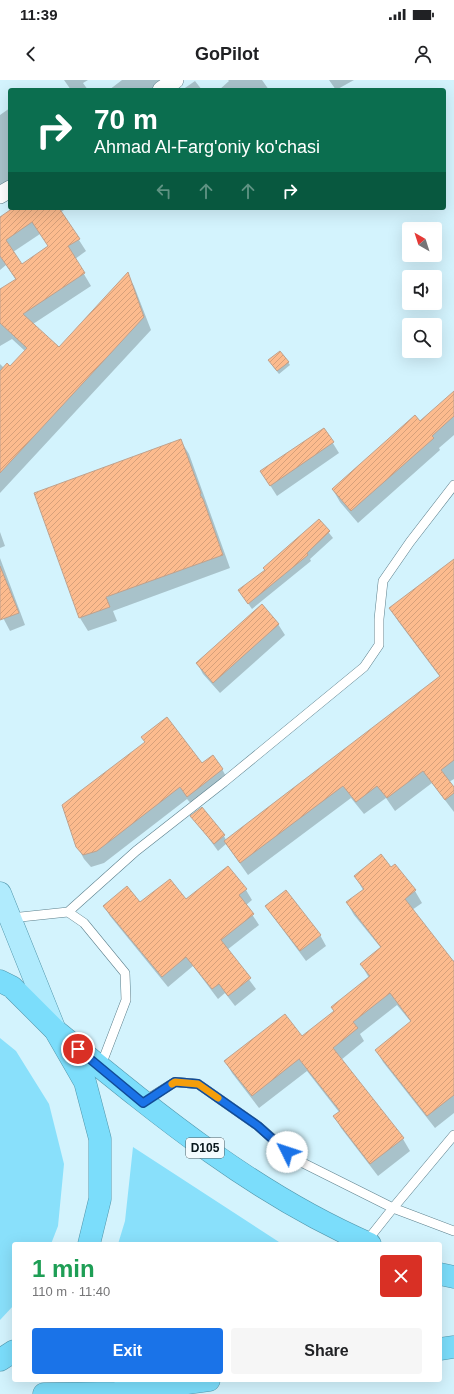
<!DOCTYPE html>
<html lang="en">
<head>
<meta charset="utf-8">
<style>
	body { margin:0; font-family:Helvetica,sans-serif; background:#f6f6f6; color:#202124; height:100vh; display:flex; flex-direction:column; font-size:15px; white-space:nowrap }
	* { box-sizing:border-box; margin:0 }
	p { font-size:13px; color:#757577 }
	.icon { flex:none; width:22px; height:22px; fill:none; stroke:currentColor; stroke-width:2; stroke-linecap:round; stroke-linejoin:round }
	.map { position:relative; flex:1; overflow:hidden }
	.sheet { position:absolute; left:12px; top:1162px; width:430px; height:140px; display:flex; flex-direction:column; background:#fff; border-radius:4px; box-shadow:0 4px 16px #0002 }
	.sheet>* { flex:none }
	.banner { position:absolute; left:8px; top:8px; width:438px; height:122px; border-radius:4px; box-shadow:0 4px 16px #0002; background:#0b6e4f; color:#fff; overflow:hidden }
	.needle { width:26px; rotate:321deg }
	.buttons { position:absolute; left:402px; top:142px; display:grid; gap:8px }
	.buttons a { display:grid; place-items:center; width:40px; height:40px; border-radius:4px; background:#fff; box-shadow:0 4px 16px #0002; font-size:20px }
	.pin { position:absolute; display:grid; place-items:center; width:34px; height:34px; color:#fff; margin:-17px; border:2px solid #fff; border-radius:50%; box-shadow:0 1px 4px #0007 }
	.me { position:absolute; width:44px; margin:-22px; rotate:311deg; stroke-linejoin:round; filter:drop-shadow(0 0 3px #0008) }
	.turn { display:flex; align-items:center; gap:14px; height:84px; padding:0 20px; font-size:18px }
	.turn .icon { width:52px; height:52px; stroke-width:2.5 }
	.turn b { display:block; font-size:28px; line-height:34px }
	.lanes { display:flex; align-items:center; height:38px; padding:0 20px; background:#0003; justify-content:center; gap:20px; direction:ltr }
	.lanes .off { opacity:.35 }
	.round { display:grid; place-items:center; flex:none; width:42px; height:42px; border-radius:4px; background:#f6f6f6 }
	.summary { display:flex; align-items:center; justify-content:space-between; height:68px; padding:0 20px }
	h1 { font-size:24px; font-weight:700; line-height:30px; color:#1e9e55 }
	.button { display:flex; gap:8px; margin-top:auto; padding:8px 20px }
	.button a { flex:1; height:46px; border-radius:4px; background:#1a73e8; color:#fff; font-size:16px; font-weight:700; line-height:46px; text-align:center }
	.button a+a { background:#f6f6f6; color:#202124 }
	.status { display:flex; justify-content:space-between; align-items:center; height:28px; padding:0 20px; background:#fff; direction:ltr }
	.status svg { height:11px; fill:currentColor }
	header { display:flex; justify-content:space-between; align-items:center; height:52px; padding:0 20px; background:#fff; font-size:18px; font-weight:700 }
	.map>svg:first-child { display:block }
	.grass { fill:#89e0fb }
	.shadow { fill:#0003; fill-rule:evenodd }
	.building { fill:url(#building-hatch); stroke:#bfa28e; fill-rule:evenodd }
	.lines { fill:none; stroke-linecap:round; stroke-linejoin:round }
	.lane-casing { stroke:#5b7f8b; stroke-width:10 }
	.street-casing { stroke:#5b7f8b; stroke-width:18 }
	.primary-casing { stroke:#5398ad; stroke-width:23 }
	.highway-casing { stroke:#5398ad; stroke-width:23 }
	.lane { stroke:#fff; stroke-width:9 }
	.street { stroke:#fff; stroke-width:17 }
	.primary { stroke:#b0ebfd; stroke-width:22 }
	.highway { stroke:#7bddfb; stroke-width:22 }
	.route-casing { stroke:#114b97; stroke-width:10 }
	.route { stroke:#1a73e8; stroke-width:7 }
	.slow { stroke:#f59e0b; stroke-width:7 }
	.labels { text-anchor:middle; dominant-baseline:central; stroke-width:3; stroke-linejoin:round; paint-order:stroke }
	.shield { fill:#f3fbfe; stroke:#4e5b60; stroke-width:1 }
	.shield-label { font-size:12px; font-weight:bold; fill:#08171c }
</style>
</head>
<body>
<div class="status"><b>11:39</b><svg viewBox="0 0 49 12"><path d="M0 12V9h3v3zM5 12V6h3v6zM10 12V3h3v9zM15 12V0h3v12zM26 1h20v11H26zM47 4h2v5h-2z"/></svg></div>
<header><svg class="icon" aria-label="back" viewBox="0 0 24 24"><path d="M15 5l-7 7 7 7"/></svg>GoPilot<svg class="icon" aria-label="person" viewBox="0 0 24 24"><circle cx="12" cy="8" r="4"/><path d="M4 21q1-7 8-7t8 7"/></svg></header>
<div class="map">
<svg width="454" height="1314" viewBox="0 0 454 1314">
	<defs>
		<pattern id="building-hatch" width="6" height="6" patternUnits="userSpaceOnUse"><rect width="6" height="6" fill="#fcbb8e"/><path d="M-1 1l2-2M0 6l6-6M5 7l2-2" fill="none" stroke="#d6a07a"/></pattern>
	</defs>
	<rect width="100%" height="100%" fill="#d3f3fd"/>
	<path class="grass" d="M0,958L16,971L49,1024L64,1084L58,1146L51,1164H14V1225L0,1240Z
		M133,1067L279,1162L283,1164H118L125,1141Z"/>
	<path class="shadow" d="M64,0H88L83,3L88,10H71Z
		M122,0H172L158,10H109Z
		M228,0H262L269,10H219L229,1Z
		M329,0H354L336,10Z
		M195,1L202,10H182Z
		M10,28V109L0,116V35Z
		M15,128H67L61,132L86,171L75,179L91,206L33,244L59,269L127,194L134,206L151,250L0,413V284L4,288L10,287L25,271L12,259L0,266V211L16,200L6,185L0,190V138ZM40,154L49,167L21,185L13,172Z
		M288,282L290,285L279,294L271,284Z
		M454,312V355L439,368L440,370L358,443L340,422L333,410L420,343Z
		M324,349L339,373L277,416L268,402Z
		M181,361L189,374L230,488L113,531L117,541L88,551L80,538Z
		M319,440L333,458L310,479L311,481L252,529L243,516L266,490Z
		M0,452L5,466L0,468Z
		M0,478L25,545L10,551L0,532Z
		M454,480V699L449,702L454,709V732L432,703L395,731L386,718L364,734L351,718L248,795L226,764L218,771L192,736L224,756L226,760L440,597L398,541L390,528Z
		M278,544L285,555L220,613L203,594L197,583Z
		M202,684L222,689L229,702L195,728L187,719L104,783L91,787L84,779L77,766Z
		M391,789L415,811L422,823L412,830L452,881L454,880V1033L435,1048L383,982L376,970L411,942L397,925L360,954L364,961L341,980L403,1059L410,1071L378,1096L341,1048L334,1036L339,1032L307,991L259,1028L232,993L225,981L302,957L335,932L369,898L361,884L381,868L354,835L347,823L363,810L355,796Z
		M246,810L252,820L246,825L259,845L227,870L256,909L235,926L225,913L218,919L193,886L168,907L110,836L104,826L186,821Z
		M266,827L320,855L326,866L306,881Z"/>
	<path class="building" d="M13,128H59L80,159L68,166L85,193L23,234L59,267L128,192L144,237L0,393V291L7,283L10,286L27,268L0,243V209L16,199L0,176V137ZM32,142L48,166L22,184L6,160Z
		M280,271L289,282L277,291L268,280Z
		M454,311V336L432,356L434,358L351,431L332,409L415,335L420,341Z
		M324,348L334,362L270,406L260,391Z
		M181,359L201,413L200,415L203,419L223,475L106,517L110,527L79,538L34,413Z
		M319,439L330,451L307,473L308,475L248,524L238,510L265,490L263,488Z
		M454,479V680L441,690L454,707V713L445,720L423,691L387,718L377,706L356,722L343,706L240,783L224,761L440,596L389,528Z
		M0,486L19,533L0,540Z
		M262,524L279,544L213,603L196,583Z
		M167,637L202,683L213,675L223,689L187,717L180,707L97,771L83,775L76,767L62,725L145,662L141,657Z
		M202,727L225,755L214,764L190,736Z
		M381,774L391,787L395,784L416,810L405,819L454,882V1015L427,1036L375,970L411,941L390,913L353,942L358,948L333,968L404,1058L370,1084L333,1036L340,1031L299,979L252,1016L224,981L285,934L302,956L334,931L331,927L370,896L360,884L381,867L346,822L364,809L354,796Z
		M228,786L247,809L239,815L254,834L221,860L251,898L228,916L219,904L212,909L186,877L162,897L103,826L127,806L140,822L170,799L186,819Z
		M286,810L321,855L300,871L265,826Z"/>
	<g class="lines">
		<defs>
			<path id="lane" d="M68,832L136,771L224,702L364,587L379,565V539L383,501L410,462L454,405
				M11,838L68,832L84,843L125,893L126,920L100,988
				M143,1022L175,1002L198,1004L258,1046L297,1080L393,1128L454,1055
				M366,1162L393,1128L454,1151"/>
			<path id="street" d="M161,10L175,0
				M0,115L10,109"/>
			<path id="primary" d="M0,813L55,950"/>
			<path id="highway" d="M0,901L12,907L55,950L85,1002L100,1059V1119L89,1164
				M55,950C154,1031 252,1113 370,1164
				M440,1194L454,1197
				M440,1269L454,1267
				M0,1280L14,1271
				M44,1314L116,1313L209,1300"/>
		</defs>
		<use href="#lane" class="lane-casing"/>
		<use href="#street" class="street-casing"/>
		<use href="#primary" class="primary-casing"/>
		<use href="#highway" class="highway-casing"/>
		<use href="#lane" class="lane"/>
		<use href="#street" class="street"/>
		<use href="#primary" class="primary"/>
		<use href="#highway" class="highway"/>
	</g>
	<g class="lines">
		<defs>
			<path id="route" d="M78,969L143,1023L175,1002L198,1004L258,1046L287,1072"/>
		</defs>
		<use href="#route" class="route-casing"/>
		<use href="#route" class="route"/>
		<path class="slow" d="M172,1004L175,1002L198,1004L218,1018"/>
	</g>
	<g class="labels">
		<rect class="shield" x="186" y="1058" width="38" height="20" rx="3"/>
		<g class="shield-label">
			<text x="205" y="1068">D105</text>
		</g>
	</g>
</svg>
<div class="buttons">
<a><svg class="needle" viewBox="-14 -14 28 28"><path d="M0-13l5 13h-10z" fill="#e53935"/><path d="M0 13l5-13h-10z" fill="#757577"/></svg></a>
<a><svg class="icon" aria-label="sound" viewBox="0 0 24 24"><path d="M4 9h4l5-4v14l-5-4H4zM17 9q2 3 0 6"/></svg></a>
<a><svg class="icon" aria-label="search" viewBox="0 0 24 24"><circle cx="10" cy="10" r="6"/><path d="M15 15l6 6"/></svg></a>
</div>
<div class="pin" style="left:78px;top:969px;background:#d93025"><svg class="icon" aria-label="arrive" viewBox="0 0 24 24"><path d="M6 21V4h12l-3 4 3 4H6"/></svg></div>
<svg class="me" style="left:287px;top:1072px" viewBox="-20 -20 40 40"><circle r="19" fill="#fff"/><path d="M0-13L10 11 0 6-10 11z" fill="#1a73e8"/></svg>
<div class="banner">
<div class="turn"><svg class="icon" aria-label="right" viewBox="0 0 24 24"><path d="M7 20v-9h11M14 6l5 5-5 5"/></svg><div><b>70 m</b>Ahmad Al-Farg'oniy ko'chasi</div></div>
<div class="lanes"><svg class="icon off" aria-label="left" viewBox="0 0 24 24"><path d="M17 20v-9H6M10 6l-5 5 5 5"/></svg><svg class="icon off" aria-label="ahead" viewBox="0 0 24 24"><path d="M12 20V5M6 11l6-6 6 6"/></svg><svg class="icon off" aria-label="ahead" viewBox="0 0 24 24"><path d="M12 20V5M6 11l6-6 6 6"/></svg><svg class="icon" aria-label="right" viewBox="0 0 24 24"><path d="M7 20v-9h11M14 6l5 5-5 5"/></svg></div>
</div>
<section class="sheet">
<div class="summary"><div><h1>1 min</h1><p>110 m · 11:40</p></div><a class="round" style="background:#d93025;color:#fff"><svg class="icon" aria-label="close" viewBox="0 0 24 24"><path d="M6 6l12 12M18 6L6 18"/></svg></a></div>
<div class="button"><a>Exit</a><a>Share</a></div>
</section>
</div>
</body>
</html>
